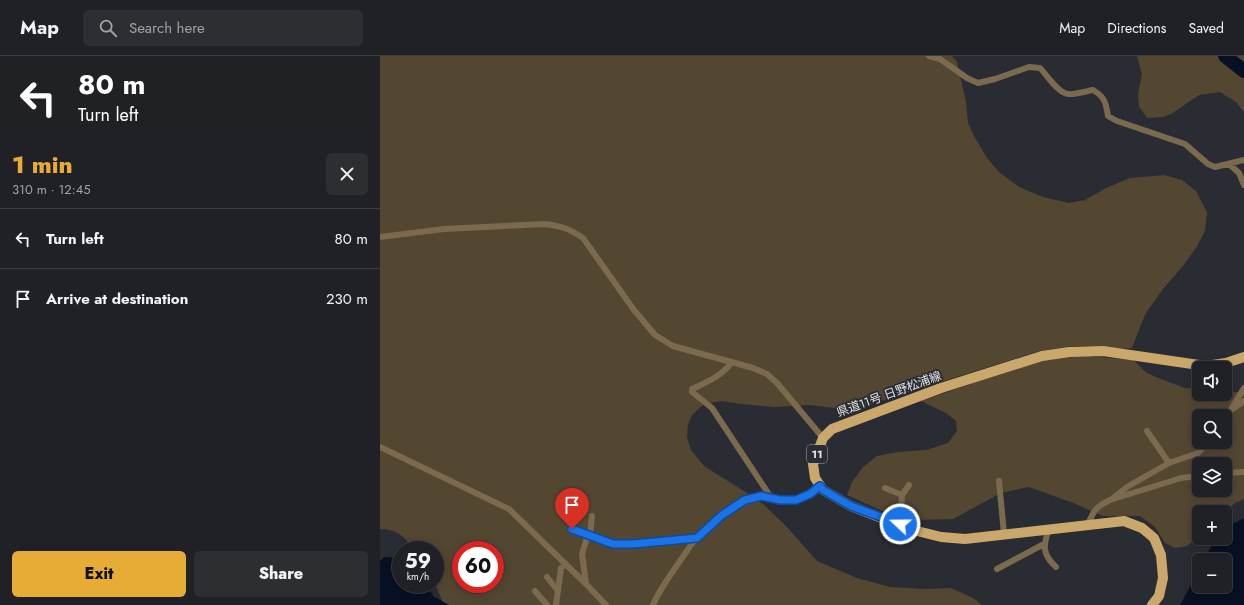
<!DOCTYPE html>
<html lang="en">
<head>
<meta charset="utf-8">
<style>
	body { margin:0; font-family:Jost,"Noto Sans JP",sans-serif; background:#2c2e32; color:#f1f3f6; height:100vh; display:flex; flex-direction:column; font-size:15px; white-space:nowrap }
	* { box-sizing:border-box; margin:0 }
	p { font-size:13px; color:#a1a3a7 }
	.icon { flex:none; width:22px; height:22px; fill:none; stroke:currentColor; stroke-width:2; stroke-linecap:round; stroke-linejoin:round }
	.map { position:relative; flex:1; overflow:hidden }
	.drawer { display:flex; flex-direction:column; background:#1f2126; width:380px }
	.drawer>* { flex:none }
	.guide { background:#202124; color:#fff; overflow:hidden }
	.buttons { position:absolute; left:812px; top:305px; display:grid; gap:8px }
	.buttons a { display:grid; place-items:center; width:40px; height:40px; border-radius:6px; background:#1f2126; box-shadow:0 2px 10px #0003,0 0 0 1px #3c3e43; font-size:20px }
	.speed { position:absolute; left:12px; top:485px; display:flex; gap:8px; font-size:20px; font-weight:700; text-align:center }
	.speed>* { display:grid; place-content:center; width:52px; height:52px; border-radius:50%; background:#1f2126; box-shadow:0 2px 10px #0003,0 0 0 1px #3c3e43; line-height:1 }
	.speed small { font-size:10px; font-weight:400 }
	.speed .limit { border:6px solid #d22; background:#fff; color:#111 }
	.pin { position:absolute; display:grid; place-items:center; width:34px; height:34px; color:#fff; margin:-41px -17px; border-radius:50% 50% 50% 0; rotate:-45deg; box-shadow:0 0 4px #0007 }
	.pin .icon { rotate:45deg }
	.me { position:absolute; width:44px; margin:-22px; rotate:291deg; stroke-linejoin:round; filter:drop-shadow(0 0 3px #0008) }
	.turn { display:flex; align-items:center; gap:14px; height:84px; padding:0 12px; font-size:18px }
	.turn .icon { width:52px; height:52px; stroke-width:2.5 }
	.turn b { display:block; font-size:28px; line-height:34px }
	.round { display:grid; place-items:center; flex:none; width:42px; height:42px; border-radius:6px; background:#2c2e32 }
	.head { display:flex; align-items:center; justify-content:space-between; height:68px; padding:0 12px }
	h1 { font-size:24px; font-weight:800; line-height:30px; color:#e7ac36 }
	.action { display:flex; gap:8px; margin-top:auto; padding:8px 12px }
	.action a { flex:1; height:46px; border-radius:6px; background:#e7ac36; color:#111; font-size:16px; font-weight:800; line-height:46px; text-align:center }
	.action a+a { background:#2c2e32; color:#f1f3f6 }
	ul { padding:0; list-style:none }
	li { display:flex; align-items:center; gap:12px; height:60px; padding:0 12px; border-top:1px solid #3c3e43 }
	li div { flex:1 }
	li b { display:block; font-size:15px }
	li em { font-style:normal }
	header { display:flex; align-items:center; gap:24px; box-sizing:border-box; height:56px; padding:0 20px; background:#1f2126; border-bottom:1px solid #3c3e43 }
	header strong { font-size:19px }
	nav { display:flex; gap:22px; margin-inline-start:auto; font-size:14px }
	.search { width:280px; height:36px; background:#2c2e32; display:flex; align-items:center; gap:10px; box-sizing:border-box; padding:0 14px; border-radius:6px; color:#a1a3a7; font-size:15px }
	main { display:flex; flex:1; min-height:0 }
	.map>svg:first-child { display:block }
	.green { fill:#534732; fill-rule:evenodd }
	.water { fill:#081024 }
	.lines { fill:none; stroke-linecap:round; stroke-linejoin:round }
	.river { stroke:#081024; stroke-width:14 }
	.minor { stroke:#7b6a4e; stroke-width:6 }
	.primary { stroke:#caa86c; stroke-width:10 }
	.route-casing { stroke:#114b97; stroke-width:10 }
	.route { stroke:#1a73e8; stroke-width:7 }
	.labels { text-anchor:middle; dominant-baseline:central; stroke-width:3.5; stroke-linejoin:round; paint-order:stroke }
	.shield { fill:#292c32; stroke:#aaadb1; stroke-width:1 }
	.shield-label { font-size:11px; font-weight:bold; fill:#e2e4e8 }
	.street-label { font-size:12px; fill:#e2e4e8; stroke:#292c32 }
</style>
</head>
<body>
<header>
<strong>Map</strong>
<div class="search"><svg class="icon" aria-label="search" viewBox="0 0 24 24"><circle cx="10" cy="10" r="6"/><path d="M15 15l6 6"/></svg>Search here</div>
<nav><a>Map</a><a>Directions</a><a>Saved</a></nav>
</header>
<main>
<section class="drawer">
<div class="guide">
<div class="turn"><svg class="icon" aria-label="left" viewBox="0 0 24 24"><path d="M17 20v-9H6M10 6l-5 5 5 5"/></svg><div><b>80 m</b>Turn left</div></div>
</div>
<div class="head"><div><h1>1 min</h1><p>310 m · 12:45</p></div><a class="round"><svg class="icon" aria-label="close" viewBox="0 0 24 24"><path d="M6 6l12 12M18 6L6 18"/></svg></a></div>
<ul>
<li><svg class="icon" aria-label="left" viewBox="0 0 24 24"><path d="M17 20v-9H6M10 6l-5 5 5 5"/></svg><div><b>Turn left</b></div><em>80 m</em></li>
<li><svg class="icon" aria-label="arrive" viewBox="0 0 24 24"><path d="M6 21V4h12l-3 4 3 4H6"/></svg><div><b>Arrive at destination</b></div><em>230 m</em></li>
</ul>
<div class="action"><a>Exit</a><a>Share</a></div>
</section>
<div class="map">
<svg width="864" height="549" viewBox="0 0 864 549">
	<rect width="100%" height="100%" fill="#292c32"/>
	<path class="green" d="M0,0H572L577,6L586,46L588,67L594,80L607,102L619,116L639,131L663,141L689,147L705,144L726,132L750,122L784,119L802,124L816,135L827,156L825,175L816,192L803,210L783,233L766,257L760,271L752,292C735,294 720,290 703,290C687,290 672,293 656,296L471,354L430,349L394,351L361,348L342,345L324,348L312,359L308,369L307,381L311,394L324,410L367,437L383,448L407,471L437,505L477,522L510,531L544,533L571,532L593,542L602,549H64L55,528V494H34C24,480 19,474 0,473ZM81,494H115V528H81Z
		M757,0H864V56L856,46L840,36L819,39L791,58L783,61L767,62L759,50L758,39L762,18Z
		M697,299L753,304L767,317L783,324L805,332L819,333V338H845V336H864V443L855,447L845,456H819V480L807,490L795,492L785,487L775,471L760,460H723L696,448L649,431L621,437L573,463L538,464L520,463L467,439L472,426L483,411L497,400L518,396L546,394L568,387L577,375L576,365L566,357L541,345L660,304ZM819,360H845V386H819ZM819,408H845V434H819Z"/>
	<path class="water" d="M864,462V549H800L819,514V530H845V504H824L836,482H845V472Z
		M4,501L21,502V528H47L53,540L69,549H0V505Z"/>
	<g class="lines">
		<path class="river" d="M845,0L864,15"/>
		<path class="minor" d="M549,0L560,3L587,22L598,27L615,23L649,11L660,12C667,19 678,37 688,38C695,39 706,35 713,34C725,41 726,47 728,60L737,65L805,88L828,108L835,111L864,104
			M849,108L859,117L864,129
			M0,181L64,173L164,168C181,170 188,172 203,182L254,254L275,279L293,290L373,312L387,318L397,327L443,382
			M352,306C342,320 327,326 312,333V336L332,352L392,443
			M851,354L864,345
			M845,363L864,332
			M767,375L789,407
			M0,391L129,453L206,528L226,549
			M845,417L864,416
			M619,425L624,478
			M505,432L522,439L520,469
			M522,439L529,429
			M733,442L747,431L789,407L818,397L829,386
			M181,451L189,462L192,473L233,488H253L317,482
			M708,468C714,454 716,451 730,444L801,422L819,420
			M669,473C663,490 662,498 676,511
			M210,479L212,460
			M617,513L664,488
			M167,521L178,535
			M206,528L202,498L208,478
			M155,535L167,549
			M176,549L181,512L186,508
			M273,549C280,532 292,517 302,502C307,495 311,488 317,482C330,467 360,442 380,440C386,440 392,443 398,444C415,447 428,440 440,430"/>
		<path class="primary" d="M772,549L779,540L783,522L781,499L774,482L762,472L744,465L585,483L561,481L533,474L471,450L443,434L435,422L433,408L443,382L452,373L561,332L662,300L689,296L723,295L826,310L846,307L864,301"/>
	</g>
	<g class="lines">
		<defs>
			<path id="route" d="M192,473L233,488H253L317,482L342,459L365,444L381,440L400,444H416L430,438L440,430L443,434L471,450L520,468"/>
		</defs>
		<use href="#route" class="route-casing"/>
		<use href="#route" class="route"/>
	</g>
	<g class="labels">
		<rect class="shield" x="427" y="389" width="20" height="18" rx="3"/>
		<g class="shield-label">
			<text x="437" y="398">11</text>
		</g>
		<g class="street-label">
			<text transform="translate(509 338) rotate(-20)">県道11号 日野松浦線</text>
		</g>
	</g>
</svg>
<div class="buttons">
<a><svg class="icon" aria-label="sound" viewBox="0 0 24 24"><path d="M4 9h4l5-4v14l-5-4H4zM17 9q2 3 0 6"/></svg></a>
<a><svg class="icon" aria-label="search" viewBox="0 0 24 24"><circle cx="10" cy="10" r="6"/><path d="M15 15l6 6"/></svg></a>
<a><svg class="icon" aria-label="layers" viewBox="0 0 24 24"><path d="M12 4l9 5-9 5-9-5zM3 14l9 5 9-5"/></svg></a>
<a>+</a>
<a>−</a>
</div>
<div class="speed"><div>59<small>km/h</small></div><div class="limit">60</div></div>
<div class="pin" style="left:192px;top:473px;background:#d93025"><svg class="icon" aria-label="arrive" viewBox="0 0 24 24"><path d="M6 21V4h12l-3 4 3 4H6"/></svg></div>
<svg class="me" style="left:520px;top:468px" viewBox="-20 -20 40 40"><circle r="17" fill="#1a73e8" stroke="#fff" stroke-width="3"/><path d="M0-11L8 9 0 5-8 9z" fill="#fff"/></svg>
</div>
</main>
</body>
</html>
